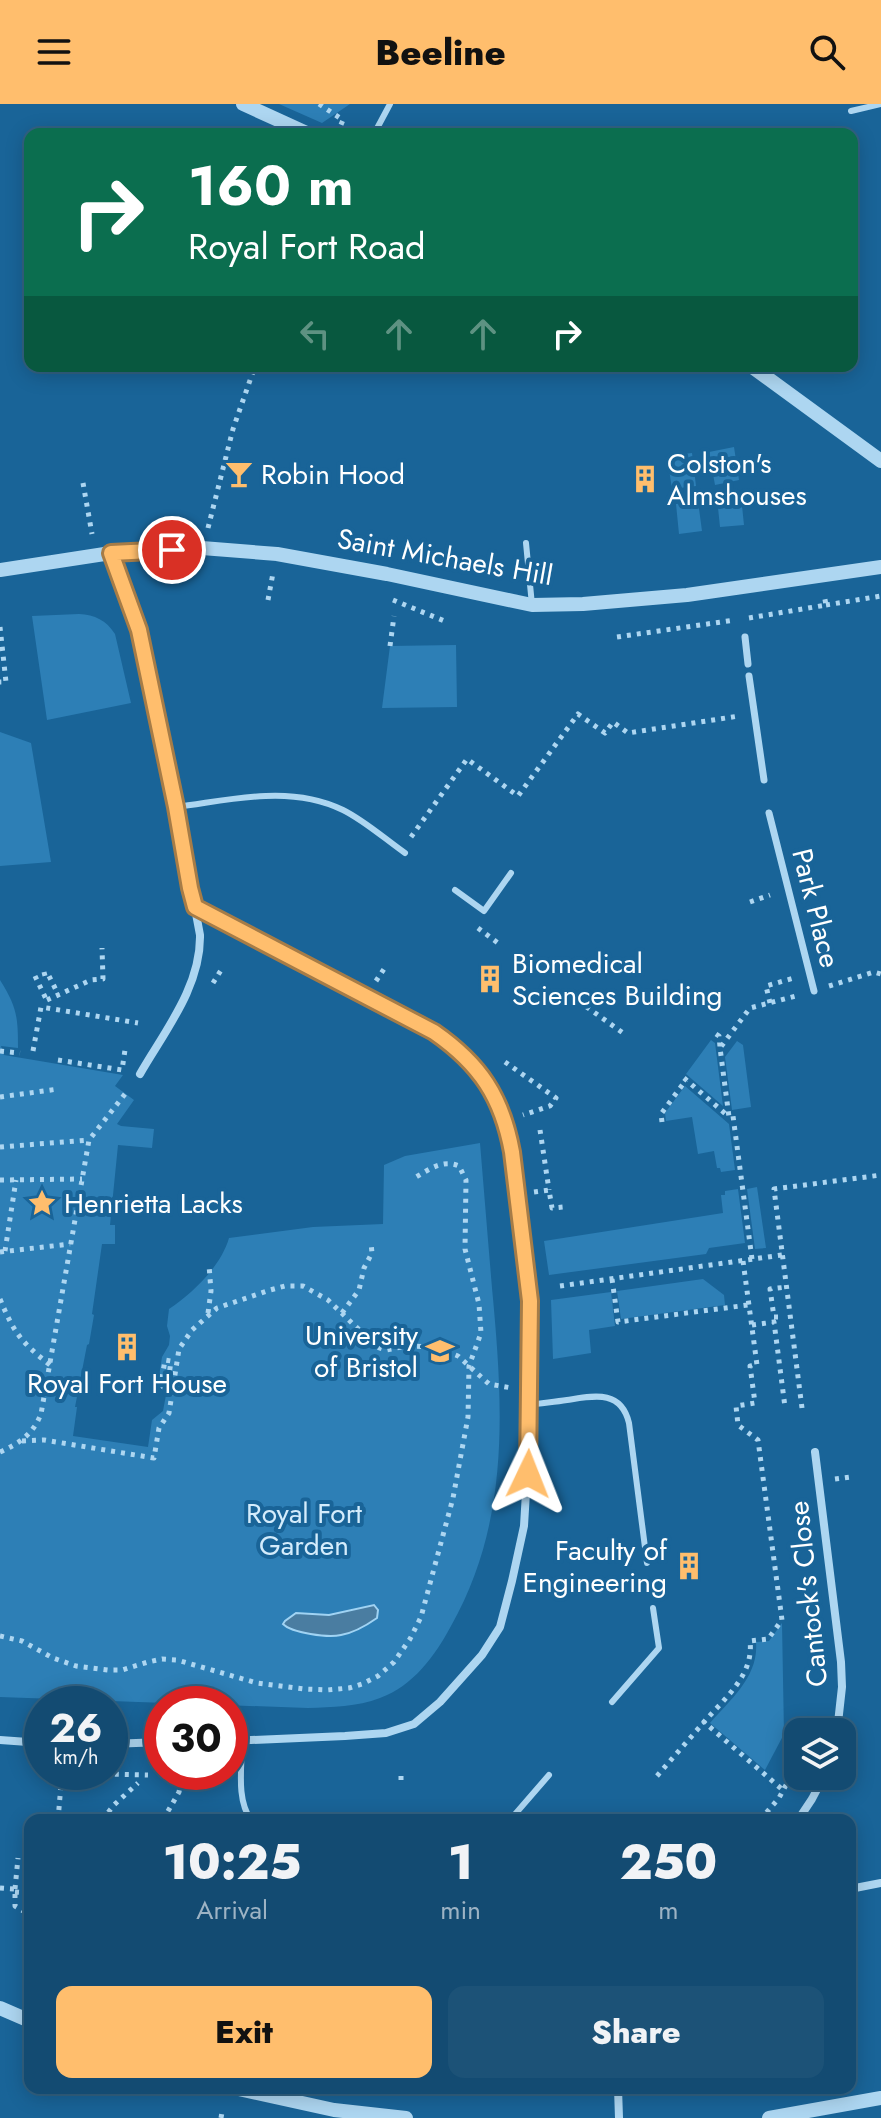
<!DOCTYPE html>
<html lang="en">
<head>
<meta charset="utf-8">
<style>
	body { margin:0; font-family:Jost,sans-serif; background:#1c5277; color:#f1f3f6; height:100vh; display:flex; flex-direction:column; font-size:30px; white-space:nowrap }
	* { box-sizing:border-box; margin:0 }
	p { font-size:26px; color:#9db3c4 }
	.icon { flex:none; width:44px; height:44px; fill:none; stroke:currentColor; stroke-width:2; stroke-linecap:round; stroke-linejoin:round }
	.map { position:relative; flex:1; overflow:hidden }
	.panel { position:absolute; left:24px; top:1710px; width:832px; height:280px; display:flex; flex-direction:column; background:#134b72; border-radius:16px; box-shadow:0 4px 20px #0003,0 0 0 2px #326384 }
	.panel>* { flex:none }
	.top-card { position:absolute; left:24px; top:24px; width:834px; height:244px; border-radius:16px; box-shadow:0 4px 20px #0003,0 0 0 2px #326384; background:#0b6e4f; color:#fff; overflow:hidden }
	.tools { position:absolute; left:784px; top:1614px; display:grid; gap:16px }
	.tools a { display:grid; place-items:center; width:72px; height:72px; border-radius:16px; background:#134b72; box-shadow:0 4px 20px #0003,0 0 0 2px #326384; font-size:40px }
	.speed { position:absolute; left:24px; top:1582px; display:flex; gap:16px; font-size:40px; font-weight:700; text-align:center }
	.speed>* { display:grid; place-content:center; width:104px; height:104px; border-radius:50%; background:#134b72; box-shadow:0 4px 20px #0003,0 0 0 2px #326384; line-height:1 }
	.speed small { font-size:20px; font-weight:400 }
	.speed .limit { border:12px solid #d22; background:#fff; color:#111 }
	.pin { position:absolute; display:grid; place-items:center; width:68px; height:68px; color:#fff; margin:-34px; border:4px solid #fff; border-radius:50%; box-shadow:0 2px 8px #0007 }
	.me { position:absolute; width:88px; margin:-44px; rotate:2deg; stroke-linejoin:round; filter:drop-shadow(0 0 6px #0008) }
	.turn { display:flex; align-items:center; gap:28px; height:168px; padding:0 32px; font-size:36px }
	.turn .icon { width:104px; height:104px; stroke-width:2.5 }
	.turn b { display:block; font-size:56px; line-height:68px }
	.lanes { display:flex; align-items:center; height:76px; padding:0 32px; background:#0003; justify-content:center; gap:40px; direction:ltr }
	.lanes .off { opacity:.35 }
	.eta { display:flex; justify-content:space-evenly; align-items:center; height:136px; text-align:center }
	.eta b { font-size:48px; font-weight:800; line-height:56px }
	.cta { display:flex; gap:16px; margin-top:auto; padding:16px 32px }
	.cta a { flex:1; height:92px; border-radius:16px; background:#ffbe6d; color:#111; font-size:32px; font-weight:800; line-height:92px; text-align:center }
	.cta a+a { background:#1c5277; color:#f1f3f6 }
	header { display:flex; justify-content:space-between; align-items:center; height:104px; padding:0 32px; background:#ffbe6d; color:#111; font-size:36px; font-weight:800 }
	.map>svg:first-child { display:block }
	.green { fill:#2d7fb6 }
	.water { fill:#4a7da1; stroke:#a0d3f3; stroke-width:2 }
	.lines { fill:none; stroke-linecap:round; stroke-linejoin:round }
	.path { stroke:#add6f1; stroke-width:5; stroke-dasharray:4 6; stroke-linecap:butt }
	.service { stroke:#add6f1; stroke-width:6 }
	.pedestrian { stroke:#add6f1; stroke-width:7 }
	.minor { stroke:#add6f1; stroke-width:8 }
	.tertiary { stroke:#add6f1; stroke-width:14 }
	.route-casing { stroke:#a67c47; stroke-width:20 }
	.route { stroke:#ffbe6d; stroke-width:14 }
	.labels { text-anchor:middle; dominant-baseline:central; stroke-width:8; stroke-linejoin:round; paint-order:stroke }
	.poi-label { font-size:28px; fill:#fff; stroke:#196498; text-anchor:start }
	.street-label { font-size:28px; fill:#fff; stroke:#196498 }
	.park-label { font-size:28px; fill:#d4ecfc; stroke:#196498 }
</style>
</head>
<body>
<header><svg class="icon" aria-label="menu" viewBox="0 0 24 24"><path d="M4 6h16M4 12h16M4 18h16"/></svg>Beeline<svg class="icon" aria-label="search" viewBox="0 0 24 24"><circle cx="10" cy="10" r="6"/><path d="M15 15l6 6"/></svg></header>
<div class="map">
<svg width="881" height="2014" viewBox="0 0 881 2014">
	<rect width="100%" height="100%" fill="#196498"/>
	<path class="green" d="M279,0H350L322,19Z
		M734,343L739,376L715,381L709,348Z
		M692,349L696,382L672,385L667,352Z
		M741,392L744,421L720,423L717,394Z
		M698,397L702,427L679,430L676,400Z
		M79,510C95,511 106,516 115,530L131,599L47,616L32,512Z
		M456,541L457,603L382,604L390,542Z
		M0,628L31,639L51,758L0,762Z
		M0,876C17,903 18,913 18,944L1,942L4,951L123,971L115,982L134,996L117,1020L121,1022L154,1025L152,1044L118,1041L110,1121H115V1140H102L92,1210L94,1211L89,1240L87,1241L75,1303H77L73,1332L148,1343L152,1316L163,1307L166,1291L158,1279L162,1253L169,1241L170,1232L167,1222L169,1205C193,1189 221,1162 229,1134L313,1123L383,1120L384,1061L405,1052L480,1039C484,1087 488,1136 492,1184C503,1301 511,1416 451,1522C435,1552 413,1582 380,1594C357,1603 332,1603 308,1604L0,1593Z
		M711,936L715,939L723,1002L686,970Z
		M737,937L743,941L751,1003L732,1006L725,953Z
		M685,982L729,1020L735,1066L721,1068L720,1064H717L714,1047L698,1050L692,1013L666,1017L665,1009Z
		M757,1083L766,1144L755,1145L747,1085Z
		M738,1085L745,1139L709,1144L706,1150L549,1171L544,1137L723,1109L721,1091H725V1087Z
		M703,1175L724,1191L725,1201L621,1215L617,1187Z
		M611,1188L615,1222L589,1226L591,1249L553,1255L551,1196Z
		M782,1519L784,1630L765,1666L710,1619C731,1595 759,1572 756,1538L769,1537Z
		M520,1984H576L566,1991L520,1988Z"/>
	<path class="water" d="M374,1501L378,1506L377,1514C367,1521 353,1529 341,1531C328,1534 292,1529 283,1520L285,1517L296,1509L329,1511Z"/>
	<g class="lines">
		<path class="path" d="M319,0L343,16L337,30
			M83,379L92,430
			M208,424L233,325L255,262
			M268,496L273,469
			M393,496L447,518
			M826,501L881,492
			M749,514L826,501L824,490
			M0,523L6,578H0
			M617,533L735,516
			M390,542L394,512
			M411,733L467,655L518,692L578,610L605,629L613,618L628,629L739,612
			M750,798L770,791
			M478,824L498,839
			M44,868L45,872L48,870L58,890
			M35,872L47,897
			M376,877L384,865
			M213,879L223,863
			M829,882L874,868L881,870
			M570,891L623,929
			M47,896L91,876L103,875L102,844
			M770,899L766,882L794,874
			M716,930L719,932L720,943
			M0,947L20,949
			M33,947L41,903L138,919
			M58,956L122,966L125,946
			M505,958L556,994L550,1002L523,1011
			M684,974L728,1012
			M0,993L58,985
			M662,1018L661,1010L686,976
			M540,1026L549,1086
			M0,1043L89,1036
			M0,1076L82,1075
			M534,1088L549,1086L552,1104L563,1103
			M5,1147L16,1076
			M0,1148L70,1140
			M752,1155L733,1012L729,1013L720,944L750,904L796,892
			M743,1157L757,1261L750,1262L755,1299L736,1302L738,1321L758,1336L782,1516L768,1535L750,1537C754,1571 725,1594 704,1618L784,1687
			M612,1175L618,1218L748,1201
			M560,1182L782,1151
			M0,1195C14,1229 21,1238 50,1261
			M208,1209L211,1187L209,1161
			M342,1209L359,1186L364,1164L372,1149L371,1139
			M778,1213H774L770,1185L787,1183
			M752,1221L774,1218L785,1303
			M167,1286L171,1257L165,1256L161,1280L165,1285L172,1287
			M802,1304L774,1085L881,1071
			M22,1337L44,1336L154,1354L159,1324L169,1309L179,1245L192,1226L217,1204L270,1186L285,1182H303L328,1196L377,1243L386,1246L407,1242L435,1243L458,1252L489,1280L512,1284
			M0,1348C20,1339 33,1330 41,1310L89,1036L125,990
			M835,1375L850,1373
			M813,1520L819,1563
			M0,1532L22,1537L53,1554L76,1562L108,1566H122L148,1558L162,1555L177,1556L257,1579L304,1585L327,1586L349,1584L362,1580L378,1572L394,1558L410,1535L421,1513L453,1394L468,1313L469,1262L481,1229L479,1200L465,1145L466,1076L459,1062C443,1055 430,1065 416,1073
			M401,1672V1676
			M657,1672L704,1618
			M58,1716L62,1669L148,1671
			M102,1716L114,1701L138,1679
			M163,1716L179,1688L183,1668
			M618,1716L623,1711
			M760,1716L779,1694L798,1659
			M0,1784L15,1785V1802L30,1811
			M15,1785L18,1754
			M15,1788L30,1789
			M221,2014L222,2008"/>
		<path class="service" d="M851,7L881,0
			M374,30L390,0
			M526,439L532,501
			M176,703C232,696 290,680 343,706C365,717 385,735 405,749
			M455,786L484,807L511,769
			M529,1301C542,1299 554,1298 567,1296C593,1292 621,1285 629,1319L647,1459
			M612,1598L659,1544L653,1504
			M242,1637C242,1663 236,1695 251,1716
			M510,1716L549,1671"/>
		<path class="pedestrian" d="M745,533L748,560
			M749,572L764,676
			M769,709L814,887"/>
		<path class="minor" d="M111,449L139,526L176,703L200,831C201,883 164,928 140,970
			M195,803L434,928L461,949L472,961L489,982L503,1011L512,1048L530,1197V1321L524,1422L512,1477L500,1523L482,1551L440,1598L414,1620L386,1629L345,1632L230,1637
			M815,1348L841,1558L842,1583L837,1628
			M0,1636L42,1639
			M110,1640L162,1638
			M798,1716L812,1695L824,1672
			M850,1785L881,1779
			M618,1984L619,2014"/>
		<path class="tertiary" d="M243,0L309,30
			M751,262L881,357
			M0,466L111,449L202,444L277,450L387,470L532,501L583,500L687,491L881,463
			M0,1904L30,1917
			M234,1984L334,2006L406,2014
			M769,2014L881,1994"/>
	</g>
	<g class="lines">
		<defs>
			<path id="route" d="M172,446L111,449L139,526L176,703L190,784L195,803L434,928C480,960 502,993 512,1048L530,1197L528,1370"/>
		</defs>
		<use href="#route" class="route-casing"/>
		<use href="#route" class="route"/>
	</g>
	<defs>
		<symbol id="bar-bare" viewBox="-9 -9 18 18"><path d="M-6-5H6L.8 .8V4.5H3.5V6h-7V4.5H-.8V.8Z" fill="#ffbe6d" stroke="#196498" stroke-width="2.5" paint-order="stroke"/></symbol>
		<symbol id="building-bare" viewBox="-9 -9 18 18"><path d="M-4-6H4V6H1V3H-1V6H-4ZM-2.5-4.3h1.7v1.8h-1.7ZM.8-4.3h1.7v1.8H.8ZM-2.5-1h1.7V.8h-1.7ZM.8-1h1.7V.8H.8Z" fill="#ffbe6d" stroke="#196498" stroke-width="2.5" paint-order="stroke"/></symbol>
		<symbol id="sight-bare" viewBox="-9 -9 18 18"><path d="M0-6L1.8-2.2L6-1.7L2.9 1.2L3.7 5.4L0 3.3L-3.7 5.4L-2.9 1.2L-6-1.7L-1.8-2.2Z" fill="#ffbe6d" stroke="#196498" stroke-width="2.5" paint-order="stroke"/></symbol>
		<symbol id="university-bare" viewBox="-9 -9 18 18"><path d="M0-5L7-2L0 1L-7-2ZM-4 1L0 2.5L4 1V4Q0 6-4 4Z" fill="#ffbe6d" stroke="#196498" stroke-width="2.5" paint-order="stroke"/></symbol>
	</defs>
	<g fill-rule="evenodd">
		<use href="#bar-bare" x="219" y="350" width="40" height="40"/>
		<use href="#building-bare" x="625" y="355" width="40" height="40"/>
		<use href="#building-bare" x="470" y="855" width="40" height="40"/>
		<use href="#sight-bare" x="22" y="1079" width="40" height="40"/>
		<use href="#building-bare" x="107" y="1223" width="40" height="40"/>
		<use href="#university-bare" x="420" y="1227" width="40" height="40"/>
		<use href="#building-bare" x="669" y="1442" width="40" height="40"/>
	</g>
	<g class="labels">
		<g class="poi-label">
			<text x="667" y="359">Colston's<tspan x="667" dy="32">Almshouses</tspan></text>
			<text x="261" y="370">Robin Hood</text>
			<text x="512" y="859">Biomedical<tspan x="512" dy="32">Sciences Building</tspan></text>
			<text x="64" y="1099">Henrietta Lacks</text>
			<text x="418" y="1231" text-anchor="end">University<tspan x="418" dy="32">of Bristol</tspan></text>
			<text x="127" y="1279" text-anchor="middle">Royal Fort House</text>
			<text x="667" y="1446" text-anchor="end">Faculty of<tspan x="667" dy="32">Engineering</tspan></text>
		</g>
		<g class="street-label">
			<text transform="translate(445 453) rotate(10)">Saint Michaels Hill</text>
			<text transform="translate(816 804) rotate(76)">Park Place</text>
			<text transform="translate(808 1490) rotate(-96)">Cantock's Close</text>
		</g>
		<g class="park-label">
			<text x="304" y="1409">Royal Fort<tspan x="304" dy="32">Garden</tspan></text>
		</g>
	</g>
</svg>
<div class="tools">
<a><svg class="icon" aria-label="layers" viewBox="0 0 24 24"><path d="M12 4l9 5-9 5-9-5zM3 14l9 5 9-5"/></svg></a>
</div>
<div class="speed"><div>26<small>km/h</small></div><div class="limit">30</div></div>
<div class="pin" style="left:172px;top:446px;background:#d93025"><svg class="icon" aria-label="arrive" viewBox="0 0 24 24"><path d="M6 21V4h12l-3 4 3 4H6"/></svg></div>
<svg class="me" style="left:528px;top:1370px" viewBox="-20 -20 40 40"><path d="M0-17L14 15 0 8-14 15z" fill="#ffbe6d" stroke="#fff" stroke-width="4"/></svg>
<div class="top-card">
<div class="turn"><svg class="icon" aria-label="right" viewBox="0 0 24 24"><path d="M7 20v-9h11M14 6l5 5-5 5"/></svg><div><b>160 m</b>Royal Fort Road</div></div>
<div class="lanes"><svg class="icon off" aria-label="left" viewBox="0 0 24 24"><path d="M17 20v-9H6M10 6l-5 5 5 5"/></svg><svg class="icon off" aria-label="ahead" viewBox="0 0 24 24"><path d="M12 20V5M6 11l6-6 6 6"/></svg><svg class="icon off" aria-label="ahead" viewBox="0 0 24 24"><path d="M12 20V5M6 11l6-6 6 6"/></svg><svg class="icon" aria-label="right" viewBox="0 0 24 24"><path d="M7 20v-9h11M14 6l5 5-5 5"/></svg></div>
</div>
<section class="panel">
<div class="eta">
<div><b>10:25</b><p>Arrival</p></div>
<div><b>1</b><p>min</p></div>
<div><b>250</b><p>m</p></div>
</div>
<div class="cta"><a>Exit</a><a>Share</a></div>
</section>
</div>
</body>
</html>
